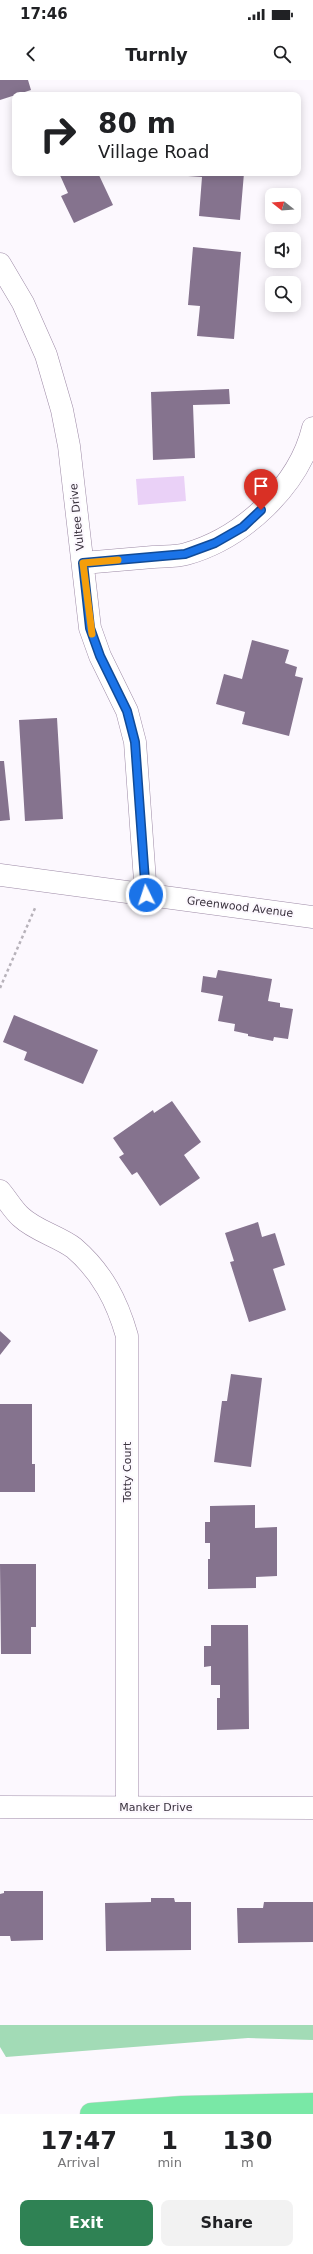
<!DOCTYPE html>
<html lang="en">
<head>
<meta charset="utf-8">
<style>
	body { margin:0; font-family:"DejaVu Sans",sans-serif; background:#f2f2f2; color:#202124; height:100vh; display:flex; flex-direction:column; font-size:15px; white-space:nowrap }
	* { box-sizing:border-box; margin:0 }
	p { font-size:13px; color:#757577 }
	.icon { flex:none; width:22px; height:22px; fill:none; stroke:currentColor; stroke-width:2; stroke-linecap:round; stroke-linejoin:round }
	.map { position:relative; height:2034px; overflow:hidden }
	.sheet { display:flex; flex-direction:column; background:#fff; flex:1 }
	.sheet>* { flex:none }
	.guide { position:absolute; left:12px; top:12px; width:289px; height:84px; border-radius:8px; box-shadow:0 2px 10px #0003; background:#fff; color:#202124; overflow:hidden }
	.needle { width:26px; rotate:287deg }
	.tools { position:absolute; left:265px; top:108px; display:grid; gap:8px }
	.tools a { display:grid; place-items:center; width:36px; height:36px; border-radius:8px; background:#fff; box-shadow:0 2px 10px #0003; font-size:20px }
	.pin { position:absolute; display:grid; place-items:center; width:34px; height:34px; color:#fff; margin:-41px -17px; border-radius:50% 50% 50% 0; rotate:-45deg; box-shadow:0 0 4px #0007 }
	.pin .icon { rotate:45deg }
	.me { position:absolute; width:44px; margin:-22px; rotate:356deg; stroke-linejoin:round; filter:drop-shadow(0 0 3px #0008) }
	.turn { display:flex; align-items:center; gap:14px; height:84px; padding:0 20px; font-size:18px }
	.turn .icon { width:52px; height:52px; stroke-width:2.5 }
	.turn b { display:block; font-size:28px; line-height:34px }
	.eta { display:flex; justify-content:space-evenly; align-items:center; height:68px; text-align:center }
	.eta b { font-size:24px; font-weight:700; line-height:28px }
	.cta { display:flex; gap:8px; margin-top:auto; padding:8px 20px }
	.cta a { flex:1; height:46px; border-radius:8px; background:#2f8254; color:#fff; font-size:16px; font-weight:700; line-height:46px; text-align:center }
	.cta a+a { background:#f2f2f2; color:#202124 }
	.status { display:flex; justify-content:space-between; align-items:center; height:28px; padding:0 20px; background:#fff; direction:ltr }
	.status svg { height:11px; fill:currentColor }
	header { display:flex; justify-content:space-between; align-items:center; height:52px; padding:0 20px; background:#fff; font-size:18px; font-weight:700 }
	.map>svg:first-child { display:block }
	.green { fill:#a2dbb6 }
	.water { fill:#ead1f7 }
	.building { fill:#85738e }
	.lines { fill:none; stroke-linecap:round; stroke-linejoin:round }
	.minor-casing { stroke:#9d8aa6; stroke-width:23 }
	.tertiary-casing { stroke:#9d8aa6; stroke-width:23 }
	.motorway-casing { stroke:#d7d6d8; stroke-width:23 }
	.path { stroke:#b7b2ba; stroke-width:2.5; stroke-dasharray:3 3; stroke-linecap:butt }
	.minor { stroke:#fff; stroke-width:22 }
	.tertiary { stroke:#fff; stroke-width:22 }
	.motorway { stroke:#79e8a6; stroke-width:22 }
	.route-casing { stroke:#114b97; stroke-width:10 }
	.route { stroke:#1a73e8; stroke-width:7 }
	.slow { stroke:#f59e0b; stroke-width:7 }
	.labels { text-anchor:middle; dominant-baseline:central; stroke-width:4; stroke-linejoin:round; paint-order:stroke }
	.street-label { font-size:11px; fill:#39313d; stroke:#fcf8fe }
</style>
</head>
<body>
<div class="status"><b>17:46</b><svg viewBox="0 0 49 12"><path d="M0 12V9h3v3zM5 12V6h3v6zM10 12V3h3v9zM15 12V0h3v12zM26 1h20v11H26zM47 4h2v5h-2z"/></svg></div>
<header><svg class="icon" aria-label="back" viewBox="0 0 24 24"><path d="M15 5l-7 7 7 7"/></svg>Turnly<svg class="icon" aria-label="search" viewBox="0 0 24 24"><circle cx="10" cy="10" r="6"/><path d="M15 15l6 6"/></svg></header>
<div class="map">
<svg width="313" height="2034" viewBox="0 0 313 2034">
	<rect width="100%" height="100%" fill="#fcf8fe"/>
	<path class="green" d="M0,1945H313V1960L248,1958L6,1977L0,1967Z"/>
	<path class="water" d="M184,396L186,421L138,425L136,399Z"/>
	<path class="building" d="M0,0H28L31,10L0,20Z
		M59,93H98L113,125L74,143L61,116L68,113Z
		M188,93H244L240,140L199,136L202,97L188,96Z
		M193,167L241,172L234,259L197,256L200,226L188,225Z
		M229,309L230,324L193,325L195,378L153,380L151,312Z
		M252,560L289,570L285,583L297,587L295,596L303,598L289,656L242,644L245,632L216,624L224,594L242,599Z
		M57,638L63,739L25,741L19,640Z
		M0,681H4L10,740L0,741Z
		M218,890L272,899L268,921L280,923V927L293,929L288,959L274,957L273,961L248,956V954L234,951L235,944L218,941L223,916L201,912L203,896L216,898Z
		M14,935L98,970L83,1004L24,980L27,972L3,962Z
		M172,1021L201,1062L184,1075L200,1098L160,1126L137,1092L132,1095L119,1077L124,1074L113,1058L153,1030L154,1033Z
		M258,1142L262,1157L275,1153L285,1185L273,1189L286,1230L249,1242L230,1182L234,1181L225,1153Z
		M0,1251L11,1261L0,1275Z
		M231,1294L262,1298L251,1387L214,1382L222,1321H227Z
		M0,1324H32V1384H35V1412H0Z
		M255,1425V1448L277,1447V1496L256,1497V1508L208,1509V1479H210V1463H205V1442H210V1426Z
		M0,1484H36V1547H31V1574H1Z
		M211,1545H248L249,1649L217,1650V1618H220V1605H211V1586L204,1587V1566H211Z
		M4,1811H43V1860L11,1861L10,1856H0V1814L4,1813Z
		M151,1818H174L175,1822H191V1870L106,1871L105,1823L151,1822Z
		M264,1822H313V1862L238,1863L237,1828H263Z"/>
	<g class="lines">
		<defs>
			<path id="minor" d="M0,184L23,223L46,275L62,330L69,366L90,548L100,576L127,631L135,662L146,815
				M83,483C106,481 129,479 153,477C163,476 176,477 186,474C243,458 299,406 313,348
				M0,1111C7,1119 13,1130 21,1137C36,1151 58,1156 74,1168C102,1192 117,1221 127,1256V1727
				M0,1727L313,1728"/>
			<path id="tertiary" d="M0,795L313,837"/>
			<path id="motorway" d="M91,2034L182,2027L313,2024"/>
		</defs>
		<use href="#minor" class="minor-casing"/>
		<use href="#tertiary" class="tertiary-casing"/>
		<use href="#motorway" class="motorway-casing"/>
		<path class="path" d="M0,908L36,826"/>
		<use href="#minor" class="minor"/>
		<use href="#tertiary" class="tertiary"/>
		<use href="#motorway" class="motorway"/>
	</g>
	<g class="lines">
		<defs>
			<path id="route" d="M146,815L135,662L127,631L100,576L90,548L83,483L185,474L215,463L243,447L261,430"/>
		</defs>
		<use href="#route" class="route-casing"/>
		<use href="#route" class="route"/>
		<path class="slow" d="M92,554L83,483L118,480"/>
	</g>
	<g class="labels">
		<g class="street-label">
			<text transform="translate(77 437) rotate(-96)">Vultee Drive</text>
			<text transform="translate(240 827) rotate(7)">Greenwood Avenue</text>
			<text transform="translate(127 1392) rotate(-90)">Totty Court</text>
			<text x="156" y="1727">Manker Drive</text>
		</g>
	</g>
</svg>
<div class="tools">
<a><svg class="needle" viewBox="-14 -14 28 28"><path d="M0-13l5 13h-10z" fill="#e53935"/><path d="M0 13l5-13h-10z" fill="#757577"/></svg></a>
<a><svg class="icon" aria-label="sound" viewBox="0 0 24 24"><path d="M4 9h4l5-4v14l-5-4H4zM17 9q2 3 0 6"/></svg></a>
<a><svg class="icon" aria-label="search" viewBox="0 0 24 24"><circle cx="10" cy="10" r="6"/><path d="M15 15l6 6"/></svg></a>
</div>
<div class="pin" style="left:261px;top:430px;background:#d93025"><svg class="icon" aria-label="arrive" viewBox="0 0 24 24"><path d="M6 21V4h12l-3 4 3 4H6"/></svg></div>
<svg class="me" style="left:146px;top:815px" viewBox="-20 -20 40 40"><circle r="17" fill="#1a73e8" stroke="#fff" stroke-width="3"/><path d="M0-11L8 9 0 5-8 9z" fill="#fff"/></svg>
<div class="guide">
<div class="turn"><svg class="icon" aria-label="right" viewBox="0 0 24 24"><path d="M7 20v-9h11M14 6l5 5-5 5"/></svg><div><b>80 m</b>Village Road</div></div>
</div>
</div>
<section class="sheet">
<div class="eta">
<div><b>17:47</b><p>Arrival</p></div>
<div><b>1</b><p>min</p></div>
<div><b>130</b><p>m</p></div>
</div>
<div class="cta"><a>Exit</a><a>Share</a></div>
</section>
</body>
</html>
